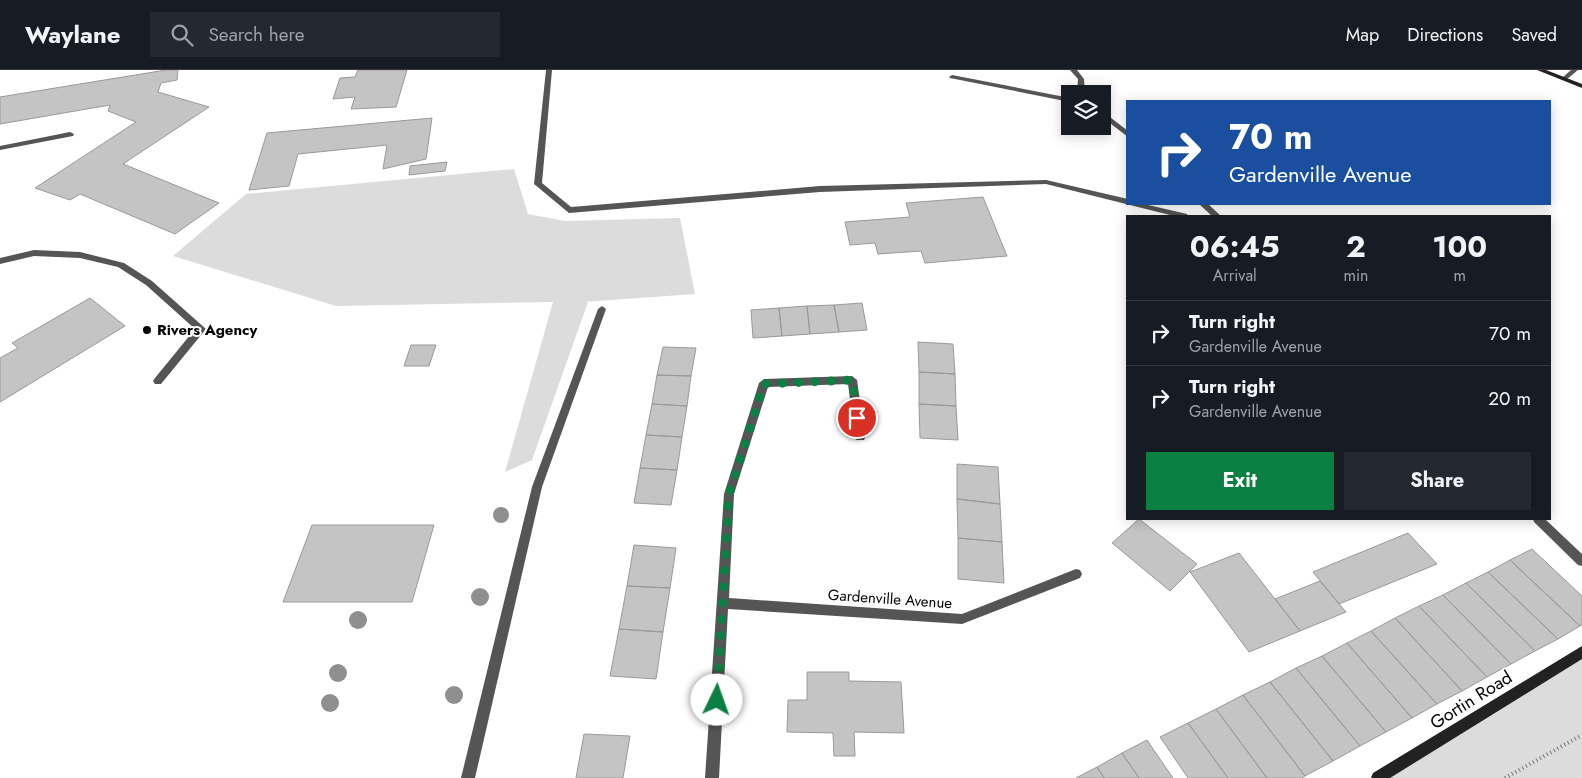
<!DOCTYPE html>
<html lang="en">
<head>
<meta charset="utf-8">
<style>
	body { margin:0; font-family:Jost,sans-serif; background:#242831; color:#f1f3f6; height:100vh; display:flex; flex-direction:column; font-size:19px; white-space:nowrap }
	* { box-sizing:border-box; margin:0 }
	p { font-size:16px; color:#9ea1a6 }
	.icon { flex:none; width:28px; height:28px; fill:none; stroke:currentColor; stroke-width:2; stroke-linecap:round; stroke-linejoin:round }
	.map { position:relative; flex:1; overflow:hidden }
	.side { position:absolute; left:1126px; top:145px; width:425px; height:305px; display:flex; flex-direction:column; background:#171b24; border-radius:0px; box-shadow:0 2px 12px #0003 }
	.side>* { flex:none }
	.hud { position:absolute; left:1126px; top:30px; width:425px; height:105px; border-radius:0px; box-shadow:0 2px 12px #0003; background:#1a4fa0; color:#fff; overflow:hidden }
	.tools { position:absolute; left:1061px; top:15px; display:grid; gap:10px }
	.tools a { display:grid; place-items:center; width:50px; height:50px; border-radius:0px; background:#171b24; box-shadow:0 2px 12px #0003; font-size:25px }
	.pin { position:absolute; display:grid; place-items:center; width:42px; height:42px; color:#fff; margin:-21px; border:2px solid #fff; border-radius:50%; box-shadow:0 1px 5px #0007 }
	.me { position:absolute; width:55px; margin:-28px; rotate:3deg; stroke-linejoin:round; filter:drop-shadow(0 0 4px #0008) }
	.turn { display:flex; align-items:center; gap:18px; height:105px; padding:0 20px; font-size:22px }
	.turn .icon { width:65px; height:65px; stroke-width:2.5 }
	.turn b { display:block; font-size:35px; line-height:42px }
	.eta { display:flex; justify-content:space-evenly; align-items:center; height:85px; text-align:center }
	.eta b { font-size:30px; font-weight:700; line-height:35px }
	.primary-button { display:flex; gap:10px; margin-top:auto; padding:10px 20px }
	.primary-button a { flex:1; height:58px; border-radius:0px; background:#0b8043; color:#fff; font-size:20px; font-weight:700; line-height:58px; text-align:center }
	.primary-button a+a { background:#242831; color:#f1f3f6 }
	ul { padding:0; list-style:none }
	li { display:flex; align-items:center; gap:15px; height:65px; padding:0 20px; border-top:1px solid #363941 }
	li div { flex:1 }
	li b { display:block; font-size:19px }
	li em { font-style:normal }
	header { display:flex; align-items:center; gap:30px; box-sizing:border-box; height:70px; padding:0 25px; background:#171b24; border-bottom:1px solid #363941 }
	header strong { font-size:24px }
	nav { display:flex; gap:28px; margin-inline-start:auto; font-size:18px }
	.search { width:350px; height:45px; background:#242831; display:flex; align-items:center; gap:12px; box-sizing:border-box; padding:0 18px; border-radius:0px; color:#9ea1a6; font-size:19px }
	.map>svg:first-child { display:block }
	.green { fill:#dcdcdc }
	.building { fill:#c4c4c4; stroke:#999 }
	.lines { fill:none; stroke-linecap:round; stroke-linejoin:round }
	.path { stroke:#777; stroke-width:4; stroke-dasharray:1 3; stroke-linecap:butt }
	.lane { fill:#555; fill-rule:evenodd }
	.street { fill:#555; fill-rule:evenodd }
	.secondary { fill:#222; fill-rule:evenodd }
	.tree { fill:#8f8f8f }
	.route { stroke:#0b8043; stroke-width:9; stroke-dasharray:0 16.2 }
	.poi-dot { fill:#000; stroke:#fff; stroke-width:2 }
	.labels { text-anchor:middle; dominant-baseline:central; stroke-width:4; stroke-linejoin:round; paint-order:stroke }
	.poi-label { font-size:15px; font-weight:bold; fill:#000; stroke:#fff; text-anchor:start }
	.street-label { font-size:15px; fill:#000; stroke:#fff }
	.near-street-label { font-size:18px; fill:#000; stroke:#fff }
</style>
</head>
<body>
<header>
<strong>Waylane</strong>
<div class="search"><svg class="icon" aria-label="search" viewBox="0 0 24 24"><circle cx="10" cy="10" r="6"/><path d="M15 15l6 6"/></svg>Search here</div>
<nav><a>Map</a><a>Directions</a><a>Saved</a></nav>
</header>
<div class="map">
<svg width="1582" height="708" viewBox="0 0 1582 708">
	<rect width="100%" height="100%" fill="#fff"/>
	<path class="green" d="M514,99L528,144L565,151L680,148L695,224L583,232H588L532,390L505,402L553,232L336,236L173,186L246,124Z
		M1582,582V708H1378Z"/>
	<path class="building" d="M166,0H178L177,10L161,13L158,22L209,37L123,94L219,133L175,164L80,124L70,130L35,118L136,52L108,41L110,35L0,54V27Z
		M358,0H407L396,37L351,39L355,27L333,29L340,8L355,7Z
		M432,48L426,89L383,99L387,75L298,84L289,116L249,120L267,63Z
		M447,92L445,101L409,105L410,96Z
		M983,127L1007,186L925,193L921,181L878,184L875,173L850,175L845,152L910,147L906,133Z
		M90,228L125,256L0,332V288L18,278L12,273Z
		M862,233L867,260L839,262L834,235Z
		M834,235L839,262L810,264L807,236Z
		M807,236L810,264L782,266L779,238Z
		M779,238L782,266L753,268L751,240Z
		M918,272L953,274L955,304L919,302Z
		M411,275H436L429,296H404Z
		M663,277L696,278L691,306L657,305Z
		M919,302L955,304L956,336L919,334Z
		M657,305L691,306L687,336L652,334Z
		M652,334L687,336L682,367L646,365Z
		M919,334L956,336L958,370L920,368Z
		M646,365L682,367L677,400L640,398Z
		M957,394L998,397L1000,434L957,429Z
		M640,398L677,400L671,435L634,433Z
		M957,429L1000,434L1002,472L958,468Z
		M1139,449L1197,494L1170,521L1112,473Z
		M312,455H434L412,532H283Z
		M1408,463L1437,494L1339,534L1313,502Z
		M958,468L1002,472L1004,513L958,509Z
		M634,475L676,478L670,518L627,516Z
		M1532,479L1582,526V555L1580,556L1510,490Z
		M1239,483L1300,561L1249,582L1190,502Z
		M1510,490L1580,556L1558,569L1488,502Z
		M1488,502L1558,569L1535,581L1466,513Z
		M1320,511L1346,542L1300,561L1275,529Z
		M1466,513L1535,581L1511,594L1443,525Z
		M627,516L670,518L663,562L619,559Z
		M1443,525L1511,594L1487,607L1419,536Z
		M1419,536L1487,607L1462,621L1395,548Z
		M1395,548L1462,621L1437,634L1371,561Z
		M619,559L663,562L656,609L610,606Z
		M1371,561L1437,634L1412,648L1347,573Z
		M1347,573L1412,648L1386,662L1322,586Z
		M1322,586L1386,662L1360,676L1296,598Z
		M1296,598L1360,676L1333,691L1270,612Z
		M807,602H849V611L901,612L904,663L854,662L855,686H834L833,663L787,662L788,630H807Z
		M1270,612L1333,691L1305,706L1243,625Z
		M1243,625L1305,706L1302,708H1267L1216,639Z
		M1216,639L1267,708H1228L1188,653Z
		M1188,653L1228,708H1188L1160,667Z
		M584,664L630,666L623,708H576Z
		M1147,670L1173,708H1139L1122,683Z
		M1122,683L1139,708H1104L1097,697Z
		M1097,697L1104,708H1076Z"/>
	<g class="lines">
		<path class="path" d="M1505,708L1582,665"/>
		<path class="lane" d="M1571,0H1578L1566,10H1562V8Z
			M34,180L80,182L124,193L152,211L206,259L161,314H155L153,311L155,308L195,259L146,215L118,197L80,188L34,186L0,194V188Z
			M602,236L606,239L542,417L475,708H461L532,417L598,239Z"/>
		<path class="street" d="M546,0H552L542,113L571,137L820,116L1046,110L1128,129V134H1144L1187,144L1188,146H1174L1046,114L820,122L569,143L534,114Z
			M1070,0H1077L1084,9L1085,24H1077L1078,9Z
			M952,5L1070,28V32L950,8L949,7Z
			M1102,41L1128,61V67L1102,47Z
			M70,62L74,64L73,66L0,80V76Z
			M1199,134H1208L1221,146H1212Z
			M852,306L857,310L865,367L864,370H856L855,367L848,314L768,317L734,424L729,528L962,544L1076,499L1080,500L1082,504L1080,508L962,554L728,539L719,708H705L724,424L759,313L764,309Z
			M1533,449H1545L1582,484V496L1578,495L1534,452Z"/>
		<path class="secondary" d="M1537,0H1546L1582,14V18Z
			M1582,576V589L1390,708H1371L1373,703Z"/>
	</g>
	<g class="tree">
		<circle cx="501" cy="445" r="8"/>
		<circle cx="480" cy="527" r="9"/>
		<circle cx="358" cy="550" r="9"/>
		<circle cx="338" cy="603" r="9"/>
		<circle cx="454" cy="625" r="9"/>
		<circle cx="330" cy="633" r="9"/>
	</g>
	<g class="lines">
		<path class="route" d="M717,630L729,424L764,314L852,310L857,348"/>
	</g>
	<circle class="poi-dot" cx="147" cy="260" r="5"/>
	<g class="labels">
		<g class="poi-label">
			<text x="157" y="260">Rivers Agency</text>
		</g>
		<g class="street-label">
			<text transform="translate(890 529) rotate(4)">Gardenville Avenue</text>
		</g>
		<g class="near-street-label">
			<text transform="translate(1471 630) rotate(-32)">Gortin Road</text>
		</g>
	</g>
</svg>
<div class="tools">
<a><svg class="icon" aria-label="layers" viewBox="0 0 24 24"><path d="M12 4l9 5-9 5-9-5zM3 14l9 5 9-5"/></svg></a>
</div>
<div class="pin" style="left:857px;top:348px;background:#d93025"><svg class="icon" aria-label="arrive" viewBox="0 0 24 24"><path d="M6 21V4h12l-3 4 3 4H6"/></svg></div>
<svg class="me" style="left:717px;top:630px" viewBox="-20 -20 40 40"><circle r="19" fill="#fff"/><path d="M0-13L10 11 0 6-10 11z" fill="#0b8043"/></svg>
<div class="hud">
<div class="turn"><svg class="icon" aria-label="right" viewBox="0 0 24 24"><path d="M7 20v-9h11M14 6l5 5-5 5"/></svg><div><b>70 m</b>Gardenville Avenue</div></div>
</div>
<section class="side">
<div class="eta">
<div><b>06:45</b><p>Arrival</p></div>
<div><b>2</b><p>min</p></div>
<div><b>100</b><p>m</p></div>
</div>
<ul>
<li><svg class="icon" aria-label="right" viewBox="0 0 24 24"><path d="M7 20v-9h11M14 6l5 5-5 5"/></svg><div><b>Turn right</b><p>Gardenville Avenue</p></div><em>70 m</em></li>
<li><svg class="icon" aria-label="right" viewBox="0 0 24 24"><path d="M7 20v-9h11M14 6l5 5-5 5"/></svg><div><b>Turn right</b><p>Gardenville Avenue</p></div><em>20 m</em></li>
</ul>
<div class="primary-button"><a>Exit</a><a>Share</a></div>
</section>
</div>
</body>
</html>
